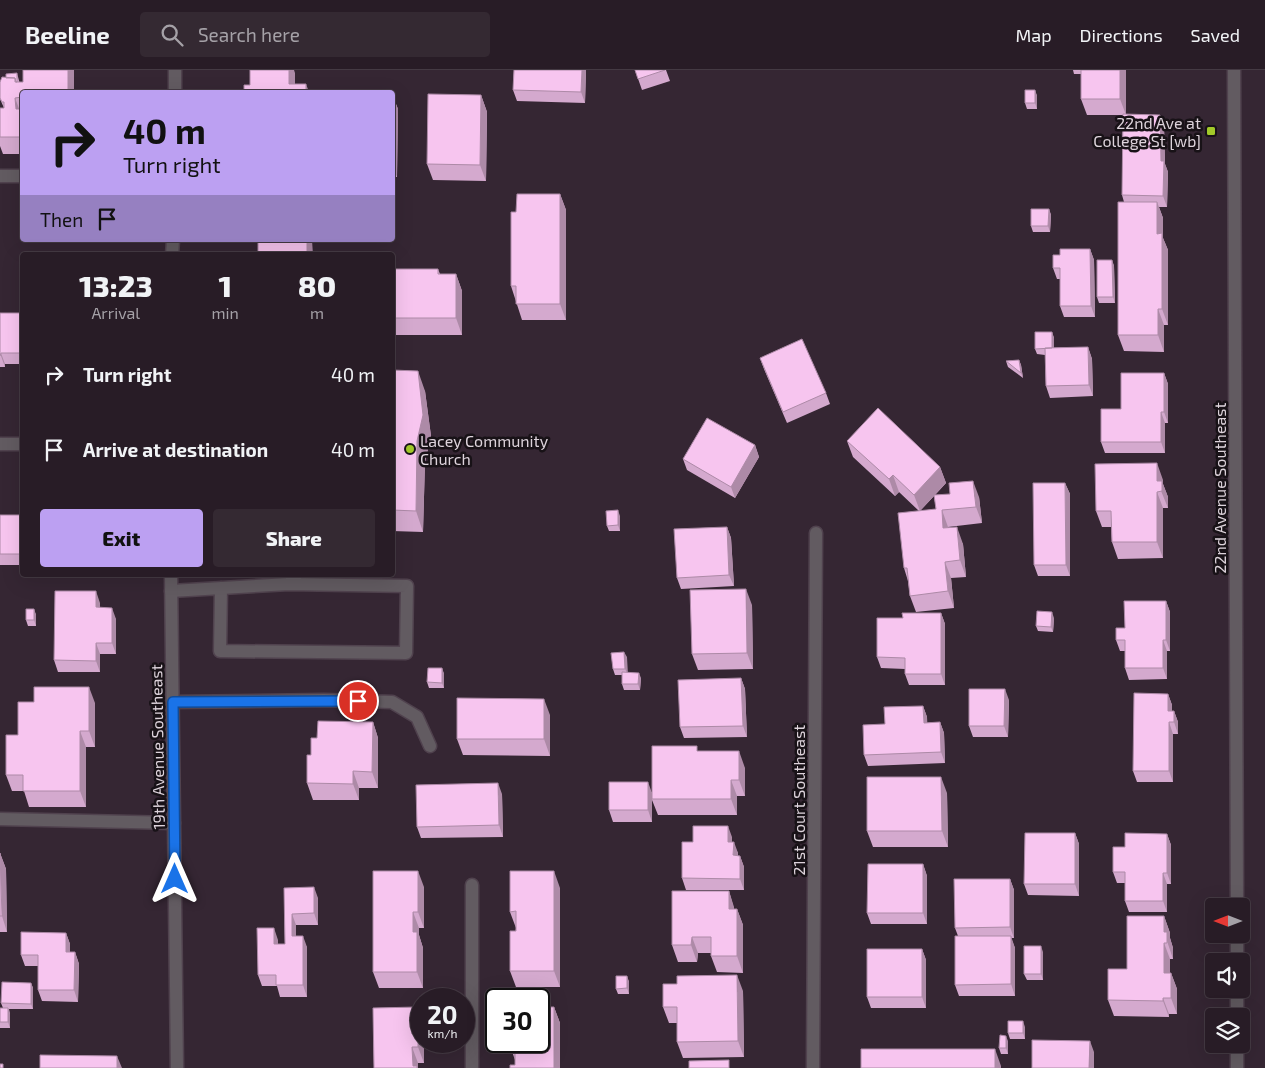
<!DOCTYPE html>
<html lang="en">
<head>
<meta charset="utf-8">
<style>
	body { margin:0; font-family:"Exo 2",sans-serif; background:#342932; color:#f1f3f6; height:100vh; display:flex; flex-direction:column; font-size:19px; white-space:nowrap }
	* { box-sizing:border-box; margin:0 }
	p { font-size:16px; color:#a5a1a7 }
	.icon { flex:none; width:28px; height:28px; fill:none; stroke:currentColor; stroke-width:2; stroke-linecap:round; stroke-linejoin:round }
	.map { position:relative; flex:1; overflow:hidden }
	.panel { position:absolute; left:20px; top:182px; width:375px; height:325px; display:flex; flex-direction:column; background:#281c26; border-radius:5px; box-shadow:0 5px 20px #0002,0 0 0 1px #443a43 }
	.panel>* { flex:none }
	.hud { position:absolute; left:20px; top:20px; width:375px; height:152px; border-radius:5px; box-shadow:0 5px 20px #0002,0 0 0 1px #443a43; background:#bca0f2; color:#111; overflow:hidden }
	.needle { width:32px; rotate:270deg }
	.tools { position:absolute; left:1205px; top:828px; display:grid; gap:10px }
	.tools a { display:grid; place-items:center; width:45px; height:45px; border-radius:5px; background:#281c26; box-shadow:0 5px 20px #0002,0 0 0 1px #443a43; font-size:25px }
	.speed { position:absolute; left:410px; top:918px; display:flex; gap:10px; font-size:25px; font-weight:700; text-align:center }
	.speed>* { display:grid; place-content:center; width:65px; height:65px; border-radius:50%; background:#281c26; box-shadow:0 5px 20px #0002,0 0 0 1px #443a43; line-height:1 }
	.speed small { font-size:12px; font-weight:400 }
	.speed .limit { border:2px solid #111; border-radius:8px; background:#fff; color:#111 }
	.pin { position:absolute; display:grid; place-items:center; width:42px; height:42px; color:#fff; margin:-21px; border:2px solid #fff; border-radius:50%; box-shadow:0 1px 5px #0007 }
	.me { position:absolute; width:55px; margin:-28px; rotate:0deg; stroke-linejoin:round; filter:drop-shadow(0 0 4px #0008) }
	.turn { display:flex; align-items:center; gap:18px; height:105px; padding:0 20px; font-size:22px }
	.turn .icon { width:65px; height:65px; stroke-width:2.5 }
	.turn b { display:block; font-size:35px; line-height:42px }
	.then { display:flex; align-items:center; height:48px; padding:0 20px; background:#0003; gap:10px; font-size:19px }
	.eta { display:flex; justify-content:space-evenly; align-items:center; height:85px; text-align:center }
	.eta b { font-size:30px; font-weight:800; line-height:35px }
	.cta { display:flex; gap:10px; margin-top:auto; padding:10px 20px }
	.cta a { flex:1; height:58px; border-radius:5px; background:#bca0f2; color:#111; font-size:20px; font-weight:800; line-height:58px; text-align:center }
	.cta a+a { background:#342932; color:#f1f3f6 }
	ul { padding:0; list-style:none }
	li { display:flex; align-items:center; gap:15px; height:75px; padding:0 20px }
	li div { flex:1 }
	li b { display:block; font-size:19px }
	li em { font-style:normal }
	header { display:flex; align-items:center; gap:30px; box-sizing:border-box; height:70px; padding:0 25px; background:#281c26; border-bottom:1px solid #443a43 }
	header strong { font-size:24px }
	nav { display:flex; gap:28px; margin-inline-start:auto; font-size:18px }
	.search { width:350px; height:45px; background:#342932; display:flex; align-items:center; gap:12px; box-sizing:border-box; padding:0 18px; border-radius:5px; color:#a5a1a7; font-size:19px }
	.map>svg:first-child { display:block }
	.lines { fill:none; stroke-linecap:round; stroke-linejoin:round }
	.lane-casing { stroke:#50424e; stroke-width:15 }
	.street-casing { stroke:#50424e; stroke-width:15 }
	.lane { stroke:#625b61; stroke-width:12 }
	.street { stroke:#625b61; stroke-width:12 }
	.wall { fill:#d4a9ce; fill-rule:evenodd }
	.shaded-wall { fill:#ad8aa7 }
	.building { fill:#f7c5ef; stroke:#ad8aa7 }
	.route-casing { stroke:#114b97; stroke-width:12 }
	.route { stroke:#1a73e8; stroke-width:9 }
	.poi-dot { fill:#a2c929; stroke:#181217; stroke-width:2 }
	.labels { text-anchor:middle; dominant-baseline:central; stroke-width:5; stroke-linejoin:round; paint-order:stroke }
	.poi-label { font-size:16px; fill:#ddd3db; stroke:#181217; text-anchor:end }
	.street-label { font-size:16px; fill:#ddd3db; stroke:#181217 }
</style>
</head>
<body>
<header>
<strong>Beeline</strong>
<div class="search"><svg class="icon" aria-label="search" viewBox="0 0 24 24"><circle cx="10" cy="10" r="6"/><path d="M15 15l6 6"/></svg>Search here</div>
<nav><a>Map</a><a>Directions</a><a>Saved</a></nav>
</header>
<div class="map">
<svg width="1265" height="998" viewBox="0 0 1265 998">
	<rect width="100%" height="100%" fill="#352633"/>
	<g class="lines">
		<defs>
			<path id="lane" d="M0,106H22
				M221,518L220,581L406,583L407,516L289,514
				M171,521L289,514L296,505
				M173,632L324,630L392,632L417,647L430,676
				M0,749L174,753
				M472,815V998"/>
			<path id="street" d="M1234,0L1237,836
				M175,22V0
				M172,185L173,170
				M0,374H22
				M171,505L177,998
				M1237,864V891
				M1237,919V946
				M1237,974V998
				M813,998L816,463"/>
		</defs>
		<use href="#lane" class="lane-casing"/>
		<use href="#street" class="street-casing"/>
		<use href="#lane" class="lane"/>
		<use href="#street" class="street"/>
	</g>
	<path class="wall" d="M514,0H586L585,33L517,31L513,20Z
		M635,0H666L670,11L642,20Z
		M1073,0H1126V45H1160L1164,56L1165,94L1168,102L1167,137H1159L1163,148V168L1168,180V255H1164V282L1124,281L1118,265L1124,132L1122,125L1123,45H1087L1081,29V4H1074Z
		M17,3L22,22V84H3L0,76V38H4L0,29L6,8Z
		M1035,20L1037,26V39H1027L1025,33Z
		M392,24L398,39L397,107H392Z
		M481,25L487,42L486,111L433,110L427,94Z
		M560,124L566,140V250H522L511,216L516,142Z
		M1049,139L1051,145L1050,162H1033L1031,156Z
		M1090,179L1094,190L1095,247H1064L1060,236V209H1057L1053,198L1060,185Z
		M1112,190L1114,196L1115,233H1099L1097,227Z
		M392,199H438L440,204H456L462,221V265H392Z
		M0,243H22V294H5V297H0Z
		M1052,262L1054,268V278L1088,277L1092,289L1093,326L1050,328L1046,316L1045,285L1037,284L1035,279Z
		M760,288L826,323L830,334L787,353L764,299Z
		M1019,290L1021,295L1023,308L1008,297L1006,291Z
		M392,300L425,321L431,366L425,392L423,462L392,461Z
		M1164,303L1168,314V353H1165V383H1105L1101,372Z
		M847,371L940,397L946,413L935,425L979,427L982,453L948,457V458L963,474L966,507L951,508L954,538L916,542L910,526L908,511L904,498L919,441L899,422L895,426L853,387ZM934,426L936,439L920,441Z
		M755,375L759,387L735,428L687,400L683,389Z
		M1163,410V414L1168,427V438H1163V488L1118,489L1112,472L1111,457H1102L1096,441Z
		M1065,413L1070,424V506H1038L1034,495Z
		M0,445H22V495H0Z
		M620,446V461H609L607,456Z
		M727,457L731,468L734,516L681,519L677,508Z
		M1166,531L1170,542V581H1167V609L1129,610L1125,598V581H1120L1116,570L1125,558Z
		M100,533V538L116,549V584H100V602H58L54,590Z
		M752,535L753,599L698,600L692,584Z
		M34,539L36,545V556H28L26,550Z
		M941,543L945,554V615H909L905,604V599L881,598L877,587L903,548Z
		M1054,548L1053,562L1038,561L1036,556Z
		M627,587V602L641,608L640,620H624L622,614V605H615L613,599Z
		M442,598L444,604V618H429L427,612Z
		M741,608L745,619L747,667L684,668L680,657Z
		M1168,624L1172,635V641H1174L1178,652V664H1173V712H1137L1133,701Z
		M1009,630L1008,667H973L969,656Z
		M95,633V677H86V737H29L24,721H12L6,705L18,665Z
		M923,636L927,647V653L940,652L944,663L945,693L868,696L864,685L885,654Z
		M550,645V686L463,685L457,669Z
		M373,652L378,668V718H359V730H313L307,713L311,685L317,668Z
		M699,681L745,698V726H737V745H658L652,730V752H613L609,740L652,722Z
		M947,723L948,777H873L867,761Z
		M502,724L503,767L421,768L417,757Z
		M1075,763L1079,774V826L1028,825L1024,814Z
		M1167,764L1171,775V814H1167V842H1129L1125,831V813H1117L1113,802L1125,777Z
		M732,767V772L738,783V786H740L744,797V820H686L682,808L693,772Z
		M0,783L6,799L7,862H0Z
		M923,794L927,806V854H871L867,843Z
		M1010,809L1014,820V868H1011L1015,878V926H959L955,915L958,866L955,858Z
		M424,817V858H419V865L423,878V918H379L373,902Z
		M284,818L318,828V855H296V866L307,877V927H280L277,916H262L258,905L278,870V874H285Z
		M560,818V917H516L510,901L516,858L510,842Z
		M729,821L734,839H737L743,855V903L717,902L711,886V883H698L697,892H678L672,875Z
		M1164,846L1170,863V868L1173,878V889H1170V903H1171L1177,919V944H1169V947L1114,946L1108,930L1127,899Z
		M66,863L70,874V882H75L79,894L78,932L42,931L38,920V896H25L21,885Z
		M922,879L926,890V938H871L867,927Z
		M1043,882V910H1027L1024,904Z
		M627,906L629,912V924H618L616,919Z
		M31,913L33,918V939H9L10,944V958H0V938H3L1,933Z
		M743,921L744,987L683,988L677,972V953H669L663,937Z
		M554,937L560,953L515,995V990L510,976Z
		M373,938L424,971V993H418V998H374Z
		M1025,957V969H1010L1008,963Z
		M1008,971V984H1001L999,978Z"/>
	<path class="shaded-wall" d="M68,0H74V22H68Z
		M289,0H294L295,3V22L289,14Z
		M582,0H586L585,33L581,22Z
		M1120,0H1126V45L1120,29Z
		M306,14L309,22H306Z
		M1035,20L1037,26V39L1035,33Z
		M392,24L398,39L397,107L392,95Z
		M481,25L487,42L486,111L480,95Z
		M15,28L21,44L16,39Z
		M1160,45L1164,56L1165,94L1168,102L1167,137L1163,126L1161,91Z
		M560,124L566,140V250L560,234Z
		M1157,132L1163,148V168L1168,180V255L1162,239L1157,164Z
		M1049,139L1051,145L1050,162L1048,156Z
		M307,170H312L313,185H307Z
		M1090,179L1094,190L1095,247L1091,236Z
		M1112,190L1114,196L1115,233L1113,227Z
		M456,204L462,221V265L456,248Z
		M1158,239L1164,255V282L1158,265Z
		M1052,262L1054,268V285L1052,279Z
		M1088,277L1092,289L1093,326L1089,315Z
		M1,283L5,294V297L1,286Z
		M1019,290L1021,295L1023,308L1021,303Z
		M418,301L425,321L431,366L425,392L423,462L416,441Z
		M1164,303L1168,314V353L1164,342Z
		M1161,342L1165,353V383L1161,372Z
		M755,375L759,387L735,428L731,417Z
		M1157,393L1163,410V414L1168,427V438L1157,411Z
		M940,397L946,413L920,441L914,425Z
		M893,405L899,422L895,426L889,409Z
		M973,411L979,427L982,453L976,437Z
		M1065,413L1070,424V506L1066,495Z
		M1157,422L1163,438V488L1157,472Z
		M618,440L620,446V461L618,455Z
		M942,440L948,457L949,475L943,458Z
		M727,457L731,468L734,516L729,505Z
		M957,457L963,474L966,507L960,490Z
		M945,492L951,508L954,538L948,521Z
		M746,519L752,535L753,599L747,583Z
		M96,521L100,533V549L96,537Z
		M1166,531L1170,542V581L1166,570Z
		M112,538L116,549V584L112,573Z
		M34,539L36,545V556L34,550Z
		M1052,542L1054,548L1053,562L1051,557Z
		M941,543L945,554V615L941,604Z
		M1163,570L1167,581V609L1163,598Z
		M96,573L100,584V602L96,591Z
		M624,582L627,587L628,605L625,599Z
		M442,598L444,604V618L442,613Z
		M639,603L641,608L640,620L638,614Z
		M741,608L745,619L747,667L743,656Z
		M89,617L95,633V677L89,661Z
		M1005,619L1009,630L1008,667L1004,656Z
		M1168,624L1172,635V652L1168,641Z
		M544,629L550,645V686L544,669Z
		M923,636L927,647L928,664L924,653Z
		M1174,641L1178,652V664L1174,652Z
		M373,652L378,668V718L372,702Z
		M940,652L944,663L945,693L941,682Z
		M1169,652L1173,664V712L1169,701Z
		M80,661L86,677V737L80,721Z
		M739,681L745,698V726L739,710Z
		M353,701L359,718V730L353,714Z
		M941,707L947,723L948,777L942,761Z
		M731,710L737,726V745L731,729Z
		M648,712L652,723V752L648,740Z
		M498,713L502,724L503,767L499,755Z
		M728,756L732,767V783L728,772Z
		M1075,763L1079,774V826L1075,814Z
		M1167,764L1171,775V814L1167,803Z
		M734,772L738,783L737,797L733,785Z
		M0,783L6,799L7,862L2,846Z
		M740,786L744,797V820L740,809Z
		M923,794L927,806V854L923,843Z
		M418,801L424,817V858L418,842Z
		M554,801L560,818V917L554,901Z
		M1163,803L1167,814V842L1163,831Z
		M1010,809L1014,820V868L1010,857Z
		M314,817L318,828V855L314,843Z
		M729,821L734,837V855L729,839Z
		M737,839L743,855V903L737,886Z
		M413,842L419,858V865L423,878V918L417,902L413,862Z
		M292,844L296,855V877L292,866Z
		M1164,846L1170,863V868L1173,878V889L1164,862Z
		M274,858L278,870V885L274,874Z
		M66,863L70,874V894L66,882Z
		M303,866L307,877V927L303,915Z
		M1011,866L1015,878V926L1011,914Z
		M692,867L698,883L697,892L691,875Z
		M1164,873L1170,889V919L1164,903Z
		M1041,876L1043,882V910L1041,904Z
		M922,879L926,890V938L922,927Z
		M75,882L79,894L78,932L74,920Z
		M1171,903L1177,919V944L1171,928Z
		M737,905L743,921L744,987L738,971Z
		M627,906L629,912V924L627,918Z
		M31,913L33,918V939L31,934Z
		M1163,928L1169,944V947L1163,931Z
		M418,937L421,947V971H424V993L418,977Z
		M554,937L560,953V998H554Z
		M8,938L10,944V958L8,952Z
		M1023,951L1025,957V969L1023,963Z
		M1006,966L1008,971V984L1006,978Z
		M1090,971L1094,982V998H1089Z
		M412,977L418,993V998H413V996Z
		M995,979L1001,996V998H995Z
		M117,986L122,998H117Z"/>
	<path class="building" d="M23,0H68V22H22V27L15,28L16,39H22V67H0V38H4V32H2L0,28V12L2,7L15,8V12H23Z
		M250,0H289V14H306V22H244V15H250Z
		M514,0H582L581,22L513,20Z
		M635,0H665L638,9Z
		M1081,0H1120V29H1081Z
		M17,3V12H16L15,8H6V4Z
		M1025,20H1035V33H1025Z
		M428,24L481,25L480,95L427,94Z
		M1123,44L1160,45L1161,91H1164L1163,126L1122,125Z
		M517,124H560V234H516V216H511V142H516Z
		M1118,132H1157V164L1162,163V239H1158V265H1118Z
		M1031,139H1049L1048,156H1031Z
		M263,170H307V185H258V172H263Z
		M1060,179H1090L1091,236H1060V198H1053V185H1060Z
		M1097,190H1112L1113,227H1097Z
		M392,199H438V204H456V248H392Z
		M0,243H22V283H1L0,286Z
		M1035,262H1052V278L1035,279Z
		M802,269L826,323L783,342L760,288Z
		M1088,277L1089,315L1046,316L1045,278Z
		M1019,290L1021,303L1006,291Z
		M392,300L418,301L423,345L417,371L416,441L392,440Z
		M1121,303H1164V342H1161V372H1101V339H1121Z
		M878,338L940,397L914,425L893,405L889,409L847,371Z
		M707,348L755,375L731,417L683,389Z
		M1157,393V411H1162V421L1157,422V472H1112L1111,441H1096L1095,394Z
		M973,411L976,437L942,440L943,458L957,457L960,490L945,492L948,521L910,526L907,498H904L898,443L936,439L934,425L950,424L949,413Z
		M1033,413H1065L1066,495H1034Z
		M618,440V455L607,456L606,441Z
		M0,445H22V484H0Z
		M727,457L729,505L677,508L674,459Z
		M746,519L747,583L692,584L690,520Z
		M55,521H96V537L112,538V573H96V591L54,590Z
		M1124,531H1166V570H1163V598H1125V570H1116V558H1125Z
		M26,539H34V550H26Z
		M1037,541L1052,542L1051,557L1036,556Z
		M902,543H941V604H905V588L877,587V548H903Z
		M624,582L625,599H613L611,583Z
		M428,598H442V613L427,612Z
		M622,602L639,603L638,614H622Z
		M741,608L743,656L680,657L678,610Z
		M34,617H89V661H80V721H23V705H6V665H18V632H34Z
		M969,619H1005L1004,656H969Z
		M1134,623L1168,624V641H1174V652H1169V701H1133Z
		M457,628L544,629V669H457Z
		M923,636L924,653L940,652L941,682L864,685L863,655L885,654L884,637Z
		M318,651L373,652L372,702L353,701V714L307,713V685H311V668H317Z
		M652,676H697V681H739V710H731V729H652Z
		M867,707H941L942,761H867Z
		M609,712H648V740H609Z
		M498,713L499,755L417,757L416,715Z
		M693,756H728V772H734L733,785L740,786V809L682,808V772H693Z
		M1025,763H1075V814H1024Z
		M1125,763L1167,764V803H1163V831H1125V802H1113V777H1125Z
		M0,783L2,846H0Z
		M868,794H923V843H867Z
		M373,801H418V842H413V862H417V902H373Z
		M510,801H554V901H510V861H516V841L510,842Z
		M954,809H1010V857L955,858Z
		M314,817V843L292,844V866H303V915H276V905H258L257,858H274V874H285L284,818Z
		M672,821H729V839H737V886H711V867H692L691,875H672Z
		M1127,846H1164V862H1167V873H1164V903H1171V928H1163V931L1108,930V899H1127Z
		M21,862L66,863V882H75L74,920H38V885H21Z
		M955,866H1011V914L955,915Z
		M1024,876H1041V904H1024Z
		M867,879H922V927H867Z
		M737,905L738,971L677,972V937H663V914H677V906Z
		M616,906H627V918L616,919Z
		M2,912L31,913V934L1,933Z
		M418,937V977H412L413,996H417V998H374L373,938Z
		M539,937H554V998H510V995H515V976H510V971H539Z
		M0,938H8V952H0Z
		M1008,951H1023V963H1008Z
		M1000,965L1006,966V978H999Z
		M1032,970L1090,971L1089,998H1032Z
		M861,979H995V998H861Z
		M40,985L117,986V998H40Z
		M729,990V998H689V991Z
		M0,994H3V998H0Z"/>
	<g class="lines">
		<defs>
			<path id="route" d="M175,809L173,632L358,631"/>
		</defs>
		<use href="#route" class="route-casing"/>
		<use href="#route" class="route"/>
	</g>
	<g class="poi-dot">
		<rect x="1206" y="56" width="10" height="10" rx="2.5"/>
		<circle cx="410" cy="379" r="5"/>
	</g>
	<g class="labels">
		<g class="poi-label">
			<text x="1201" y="52">22nd Ave at<tspan x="1201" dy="18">College St [wb]</tspan></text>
			<text x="420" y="370" text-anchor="start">Lacey Community<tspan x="420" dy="18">Church</tspan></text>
		</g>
		<g class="street-label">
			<text transform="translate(1219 418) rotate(-90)">22nd Avenue Southeast</text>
			<text transform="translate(157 677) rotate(-91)">19th Avenue Southeast</text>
			<text transform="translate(798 730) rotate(-90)">21st Court Southeast</text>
		</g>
	</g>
</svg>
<div class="tools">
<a><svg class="needle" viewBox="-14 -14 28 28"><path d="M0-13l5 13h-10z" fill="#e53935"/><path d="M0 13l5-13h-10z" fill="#a5a1a7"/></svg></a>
<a><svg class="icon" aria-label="sound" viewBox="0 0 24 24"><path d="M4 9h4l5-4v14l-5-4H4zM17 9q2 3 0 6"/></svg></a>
<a><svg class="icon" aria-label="layers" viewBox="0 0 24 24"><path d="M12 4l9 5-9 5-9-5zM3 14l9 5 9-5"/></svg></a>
</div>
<div class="speed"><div>20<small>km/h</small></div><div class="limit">30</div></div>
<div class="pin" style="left:358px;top:631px;background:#d93025"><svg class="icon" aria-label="arrive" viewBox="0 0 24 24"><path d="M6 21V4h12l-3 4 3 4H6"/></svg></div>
<svg class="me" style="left:175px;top:809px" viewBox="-20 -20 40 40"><path d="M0-17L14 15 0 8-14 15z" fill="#1a73e8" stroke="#fff" stroke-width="4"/></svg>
<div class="hud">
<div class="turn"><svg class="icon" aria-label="right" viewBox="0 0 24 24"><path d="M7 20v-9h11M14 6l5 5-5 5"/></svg><div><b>40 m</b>Turn right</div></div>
<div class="then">Then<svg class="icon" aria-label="arrive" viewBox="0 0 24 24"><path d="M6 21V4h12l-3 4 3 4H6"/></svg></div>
</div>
<section class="panel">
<div class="eta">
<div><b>13:23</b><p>Arrival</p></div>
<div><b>1</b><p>min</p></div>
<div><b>80</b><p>m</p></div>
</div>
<ul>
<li><svg class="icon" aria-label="right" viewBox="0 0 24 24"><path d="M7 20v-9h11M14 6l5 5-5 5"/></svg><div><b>Turn right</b></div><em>40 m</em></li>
<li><svg class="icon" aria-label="arrive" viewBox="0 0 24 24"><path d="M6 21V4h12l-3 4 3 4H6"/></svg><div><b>Arrive at destination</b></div><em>40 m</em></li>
</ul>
<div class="cta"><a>Exit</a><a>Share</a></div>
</section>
</div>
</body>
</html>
